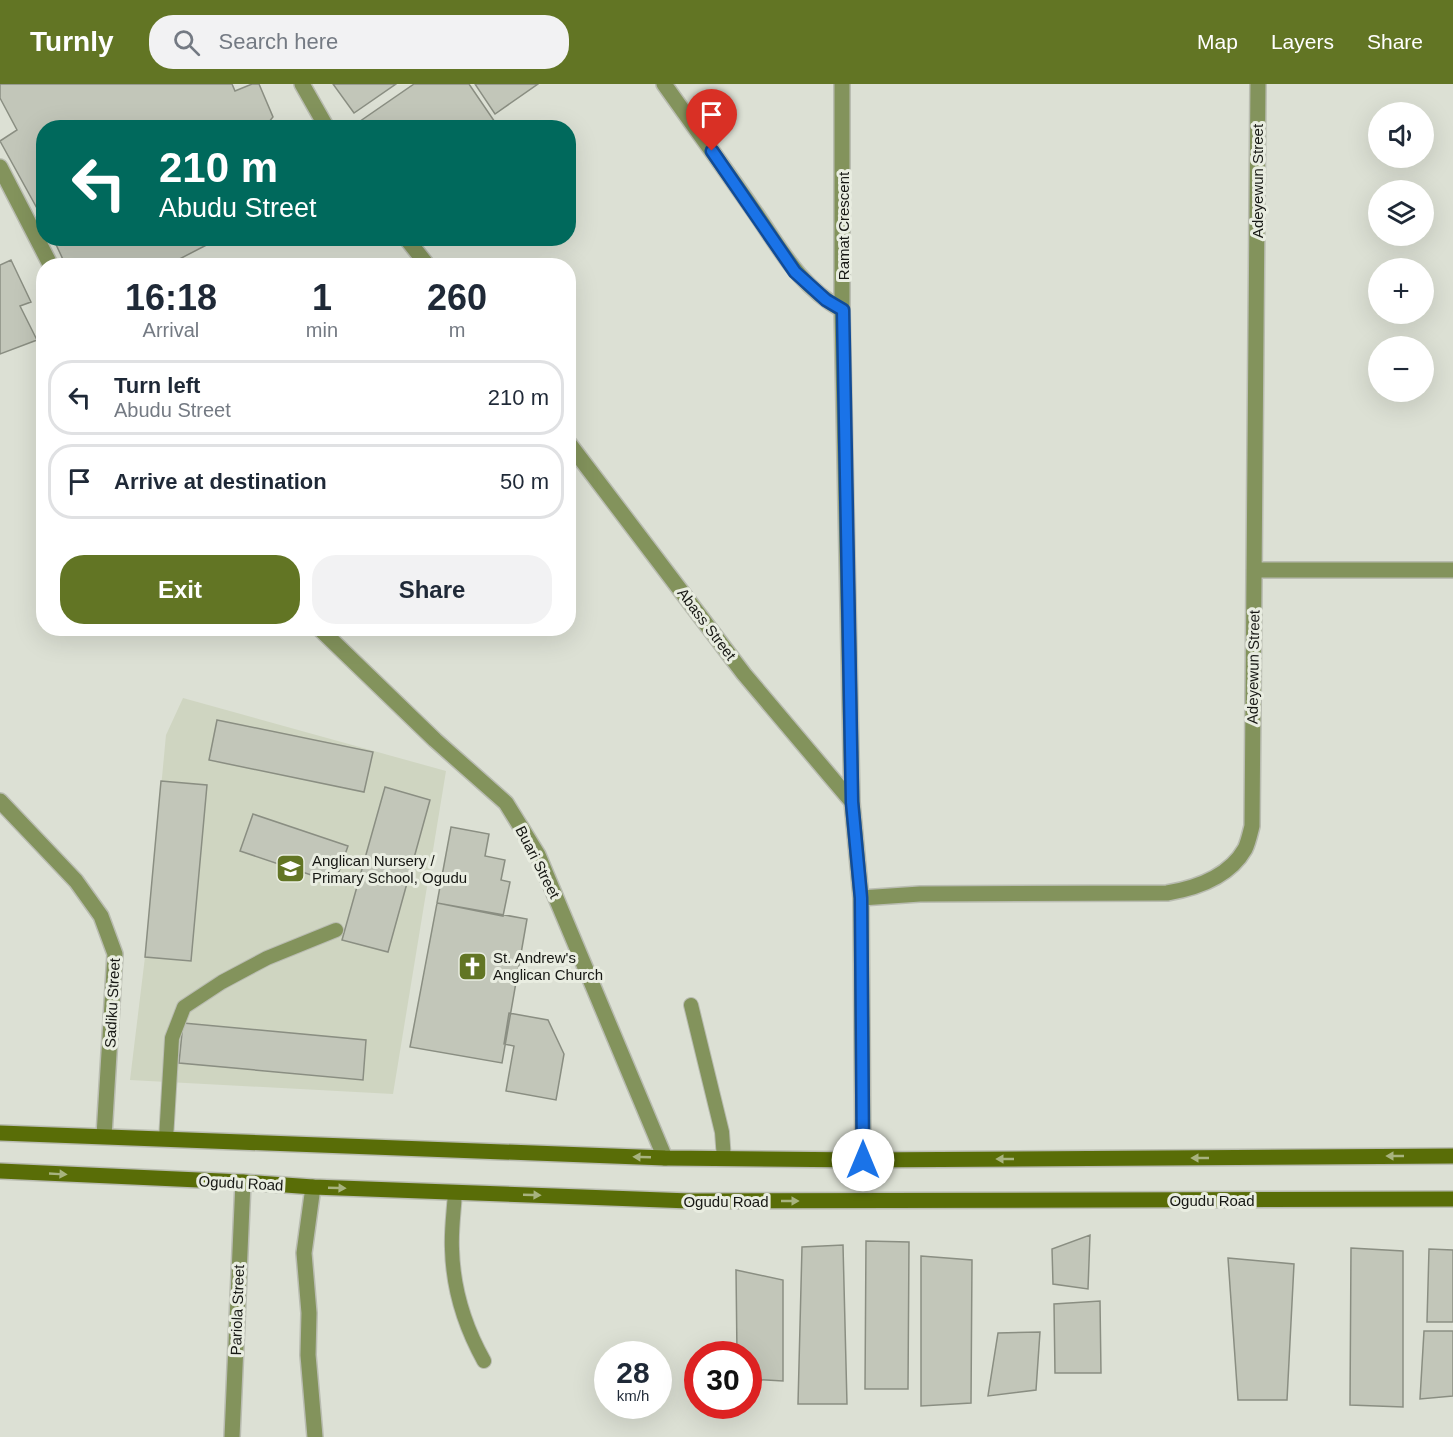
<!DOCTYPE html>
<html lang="en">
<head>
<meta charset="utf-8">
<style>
	body { margin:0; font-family:Arial,sans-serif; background:#f2f2f3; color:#1f2937; height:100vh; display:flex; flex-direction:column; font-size:22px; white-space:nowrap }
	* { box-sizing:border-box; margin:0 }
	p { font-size:20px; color:#747a83 }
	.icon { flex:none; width:33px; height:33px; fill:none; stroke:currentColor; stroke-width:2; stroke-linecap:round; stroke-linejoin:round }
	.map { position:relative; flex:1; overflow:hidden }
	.sheet { position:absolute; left:36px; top:174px; width:540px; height:378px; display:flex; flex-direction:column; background:#fff; border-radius:24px; box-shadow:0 6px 24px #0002 }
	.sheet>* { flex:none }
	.guide { position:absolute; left:36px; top:36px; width:540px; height:126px; border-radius:24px; box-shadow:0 6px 24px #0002; background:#00695c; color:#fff; overflow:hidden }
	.tools { position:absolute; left:1368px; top:18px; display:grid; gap:12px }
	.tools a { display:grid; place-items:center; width:66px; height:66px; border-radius:50%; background:#fff; box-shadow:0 6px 24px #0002; font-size:30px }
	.speed { position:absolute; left:594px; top:1257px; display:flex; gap:12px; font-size:30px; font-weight:700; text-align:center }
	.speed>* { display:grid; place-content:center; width:78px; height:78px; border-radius:50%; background:#fff; box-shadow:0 6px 24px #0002; line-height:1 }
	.speed small { font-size:15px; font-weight:400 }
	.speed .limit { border:9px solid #d22; background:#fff; color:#111 }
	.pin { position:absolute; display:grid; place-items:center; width:51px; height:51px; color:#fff; margin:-62px -26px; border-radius:50% 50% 50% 0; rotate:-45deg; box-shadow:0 0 6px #0007 }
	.pin .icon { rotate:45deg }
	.me { position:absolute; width:66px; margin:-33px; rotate:0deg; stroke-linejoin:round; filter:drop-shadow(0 0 4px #0008) }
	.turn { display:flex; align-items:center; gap:21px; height:126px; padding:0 24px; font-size:27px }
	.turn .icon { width:78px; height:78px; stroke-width:2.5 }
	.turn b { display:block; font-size:42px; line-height:51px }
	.eta { display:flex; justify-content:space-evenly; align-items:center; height:102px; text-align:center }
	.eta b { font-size:36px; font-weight:700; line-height:42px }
	.cta { display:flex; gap:12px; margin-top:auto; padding:12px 24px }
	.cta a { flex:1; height:69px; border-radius:24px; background:#627524; color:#fff; font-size:24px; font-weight:700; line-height:69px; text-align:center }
	.cta a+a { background:#f2f2f3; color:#1f2937 }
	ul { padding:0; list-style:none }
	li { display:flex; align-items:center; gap:18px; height:75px; margin:0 12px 9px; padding:0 12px; border:3px solid #e0e1e3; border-radius:24px }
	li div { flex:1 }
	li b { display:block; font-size:22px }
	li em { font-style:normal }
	header { display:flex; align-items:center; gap:36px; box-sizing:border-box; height:84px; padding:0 30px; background:#627524; color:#fff }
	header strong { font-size:28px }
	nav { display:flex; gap:33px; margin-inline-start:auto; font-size:21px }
	.search { width:420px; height:54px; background:#f2f2f3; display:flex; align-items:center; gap:15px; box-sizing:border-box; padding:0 21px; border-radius:24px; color:#747a83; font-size:22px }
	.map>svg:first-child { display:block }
	.built { fill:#cfd5c1 }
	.building { fill:#c2c6b9; stroke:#8a8e82; stroke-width:1.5 }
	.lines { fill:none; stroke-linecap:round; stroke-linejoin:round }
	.lane-casing { stroke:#b9bcb1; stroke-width:16 }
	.street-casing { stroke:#b9bcb1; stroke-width:18 }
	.secondary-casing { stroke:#b9bcb1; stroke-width:18 }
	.lane { stroke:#83935c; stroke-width:14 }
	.street { stroke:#83935c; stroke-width:15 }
	.secondary { stroke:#596d07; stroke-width:15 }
	.oneway { fill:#a8b37f }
	.route-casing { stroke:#114b97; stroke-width:15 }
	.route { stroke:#1a73e8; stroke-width:10 }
	.labels { text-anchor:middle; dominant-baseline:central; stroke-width:6; stroke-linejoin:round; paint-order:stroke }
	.street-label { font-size:15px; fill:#171814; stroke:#e9ede1 }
	.poi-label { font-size:15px; fill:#171814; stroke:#e9ede1; text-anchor:start }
</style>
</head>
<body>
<header>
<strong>Turnly</strong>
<div class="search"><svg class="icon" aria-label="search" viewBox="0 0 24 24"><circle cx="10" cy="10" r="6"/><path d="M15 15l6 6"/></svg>Search here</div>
<nav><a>Map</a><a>Layers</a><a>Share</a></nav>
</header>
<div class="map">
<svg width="1453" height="1353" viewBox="0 0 1453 1353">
	<rect width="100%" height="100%" fill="#dce0d4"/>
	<path class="built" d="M183,614L446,687L393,1010L130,996L145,873L166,651Z"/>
	<path class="building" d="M0,0H232L235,7L252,0H259L273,33L264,44H44V137L0,57L17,46L0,14Z
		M333,0H396L354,29Z
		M414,0H469L499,44H358L356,40Z
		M475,0H538L495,30Z
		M53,154H220L166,182H66Z
		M11,176L31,218L20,222L37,256L0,270V181Z
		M217,636L373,668L364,708L209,676Z
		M161,697L207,701L191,877L145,873Z
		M385,703L430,716L388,868L342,856Z
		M253,730L348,762L335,799L240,767Z
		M451,743L489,750L485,772L505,776L501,796L510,798L503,832L437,819Z
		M437,819L527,835L502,979L410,963Z
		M509,929L548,936L564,970L556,1016L506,1007L514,962L504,960Z
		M183,939L366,956L363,996L179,979Z
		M1090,1151L1088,1205L1053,1200L1052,1165Z
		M866,1157L909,1158L908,1305H865Z
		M843,1161L847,1320H798L802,1163Z
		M1351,1164L1403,1167V1323L1350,1321Z
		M1429,1165L1453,1166V1238H1427Z
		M921,1172L972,1176L971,1319L921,1322Z
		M1228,1174L1294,1180L1287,1316H1238Z
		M736,1186L783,1196V1297L748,1295V1270H737Z
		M1100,1217L1101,1289H1055L1054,1220Z
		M1424,1247H1453V1312L1420,1315Z
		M1040,1248L1036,1306L988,1312L998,1249Z"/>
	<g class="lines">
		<defs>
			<path id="lane" d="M691,921L722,1048L724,1075
				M166,1055L172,954L184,923L222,898L267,874L336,846
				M455,1108C454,1127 451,1146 452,1165C453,1206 464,1241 484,1277"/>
			<path id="street" d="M302,0L327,44
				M664,0C693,41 723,82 752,124C781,165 797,200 842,226
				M842,0V226L852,718L861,814L863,1076
				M0,83L51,182
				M406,154L428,182
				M568,358L744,590L852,718
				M1254,486H1453
				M319,544L435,656L506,719L538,771L665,1074
				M0,717L76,797L101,832L115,870L104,1052
				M861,814L920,810L1167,809C1197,804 1229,793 1245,765C1248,759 1250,750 1252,742L1258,0
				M313,1103L304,1169L309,1229L308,1271L315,1353
				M232,1353L243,1098"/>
			<path id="secondary" d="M0,1049L665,1074L863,1076L1453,1072
				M0,1087L243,1098L313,1103L690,1117L1453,1115"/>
		</defs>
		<use href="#lane" class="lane-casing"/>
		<use href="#street" class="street-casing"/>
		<use href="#secondary" class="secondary-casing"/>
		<use href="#lane" class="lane"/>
		<use href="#street" class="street"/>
		<use href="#secondary" class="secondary"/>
	</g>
	<defs><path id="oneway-solid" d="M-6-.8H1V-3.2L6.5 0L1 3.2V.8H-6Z" transform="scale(1.5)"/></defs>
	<g class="oneway">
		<use href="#oneway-solid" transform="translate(1395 1072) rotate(180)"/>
		<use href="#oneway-solid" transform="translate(642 1073) rotate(-178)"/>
		<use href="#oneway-solid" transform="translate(1200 1074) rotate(180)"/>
		<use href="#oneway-solid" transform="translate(1005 1075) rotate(180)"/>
		<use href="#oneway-solid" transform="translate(58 1090) rotate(3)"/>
		<use href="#oneway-solid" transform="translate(337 1104) rotate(2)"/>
		<use href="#oneway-solid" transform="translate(532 1111) rotate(2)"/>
		<use href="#oneway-solid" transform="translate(790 1117)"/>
	</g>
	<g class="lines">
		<defs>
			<path id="route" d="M712,67L795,188L826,216L843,226L852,718L861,814L863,1076"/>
		</defs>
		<use href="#route" class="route-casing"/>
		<use href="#route" class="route"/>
	</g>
	<defs>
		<symbol id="school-square" viewBox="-11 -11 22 22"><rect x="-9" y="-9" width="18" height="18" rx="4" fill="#627524" stroke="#e9ede1"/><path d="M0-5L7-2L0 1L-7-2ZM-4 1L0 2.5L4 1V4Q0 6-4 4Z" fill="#fff"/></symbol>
		<symbol id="church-square" viewBox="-11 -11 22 22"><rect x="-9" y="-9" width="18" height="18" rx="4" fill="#627524" stroke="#e9ede1"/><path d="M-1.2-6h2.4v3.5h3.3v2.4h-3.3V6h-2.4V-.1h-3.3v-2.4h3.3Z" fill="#fff"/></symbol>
	</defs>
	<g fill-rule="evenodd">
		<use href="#school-square" x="274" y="768" width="33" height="33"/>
		<use href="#church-square" x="456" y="866" width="33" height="33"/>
	</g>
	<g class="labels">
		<g class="street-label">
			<text transform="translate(1257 97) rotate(-90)">Adeyewun Street</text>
			<text transform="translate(843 142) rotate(-90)">Ramat Crescent</text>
			<text transform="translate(707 540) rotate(53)">Abass Street</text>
			<text transform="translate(1253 583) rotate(-89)">Adeyewun Street</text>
			<text transform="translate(538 778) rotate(63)">Buari Street</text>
			<text transform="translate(112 919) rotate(-87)">Sadiku Street</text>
			<text transform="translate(241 1099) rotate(3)">Ogudu Road</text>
			<text x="1212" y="1116">Ogudu Road</text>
			<text x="726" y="1117">Ogudu Road</text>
			<text transform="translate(237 1226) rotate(-88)">Pariola Street</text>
		</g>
		<g class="poi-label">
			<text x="312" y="776">Anglican Nursery /<tspan x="312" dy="17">Primary School, Ogudu</tspan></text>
			<text x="493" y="873">St. Andrew's<tspan x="493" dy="17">Anglican Church</tspan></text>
		</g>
	</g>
</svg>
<div class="tools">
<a><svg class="icon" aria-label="sound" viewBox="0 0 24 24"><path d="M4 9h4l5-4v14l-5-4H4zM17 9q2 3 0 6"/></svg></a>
<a><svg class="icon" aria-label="layers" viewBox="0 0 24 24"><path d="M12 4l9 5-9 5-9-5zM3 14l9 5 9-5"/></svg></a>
<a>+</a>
<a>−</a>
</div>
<div class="speed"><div>28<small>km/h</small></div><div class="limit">30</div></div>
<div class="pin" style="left:712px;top:67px;background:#d93025"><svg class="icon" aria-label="arrive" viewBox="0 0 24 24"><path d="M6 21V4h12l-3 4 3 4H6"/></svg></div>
<svg class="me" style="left:863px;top:1076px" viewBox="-20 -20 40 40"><circle r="19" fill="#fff"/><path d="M0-13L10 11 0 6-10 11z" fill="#1a73e8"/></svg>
<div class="guide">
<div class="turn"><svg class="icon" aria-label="left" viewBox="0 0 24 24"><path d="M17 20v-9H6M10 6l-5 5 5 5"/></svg><div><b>210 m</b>Abudu Street</div></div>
</div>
<section class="sheet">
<div class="eta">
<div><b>16:18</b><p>Arrival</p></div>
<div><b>1</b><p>min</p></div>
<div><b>260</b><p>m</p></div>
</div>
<ul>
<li><svg class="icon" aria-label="left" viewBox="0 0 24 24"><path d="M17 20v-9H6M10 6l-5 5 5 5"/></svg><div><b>Turn left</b><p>Abudu Street</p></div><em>210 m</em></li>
<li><svg class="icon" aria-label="arrive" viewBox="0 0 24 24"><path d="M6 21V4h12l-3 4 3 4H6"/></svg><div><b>Arrive at destination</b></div><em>50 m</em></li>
</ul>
<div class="cta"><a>Exit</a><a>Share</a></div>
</section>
</div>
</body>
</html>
